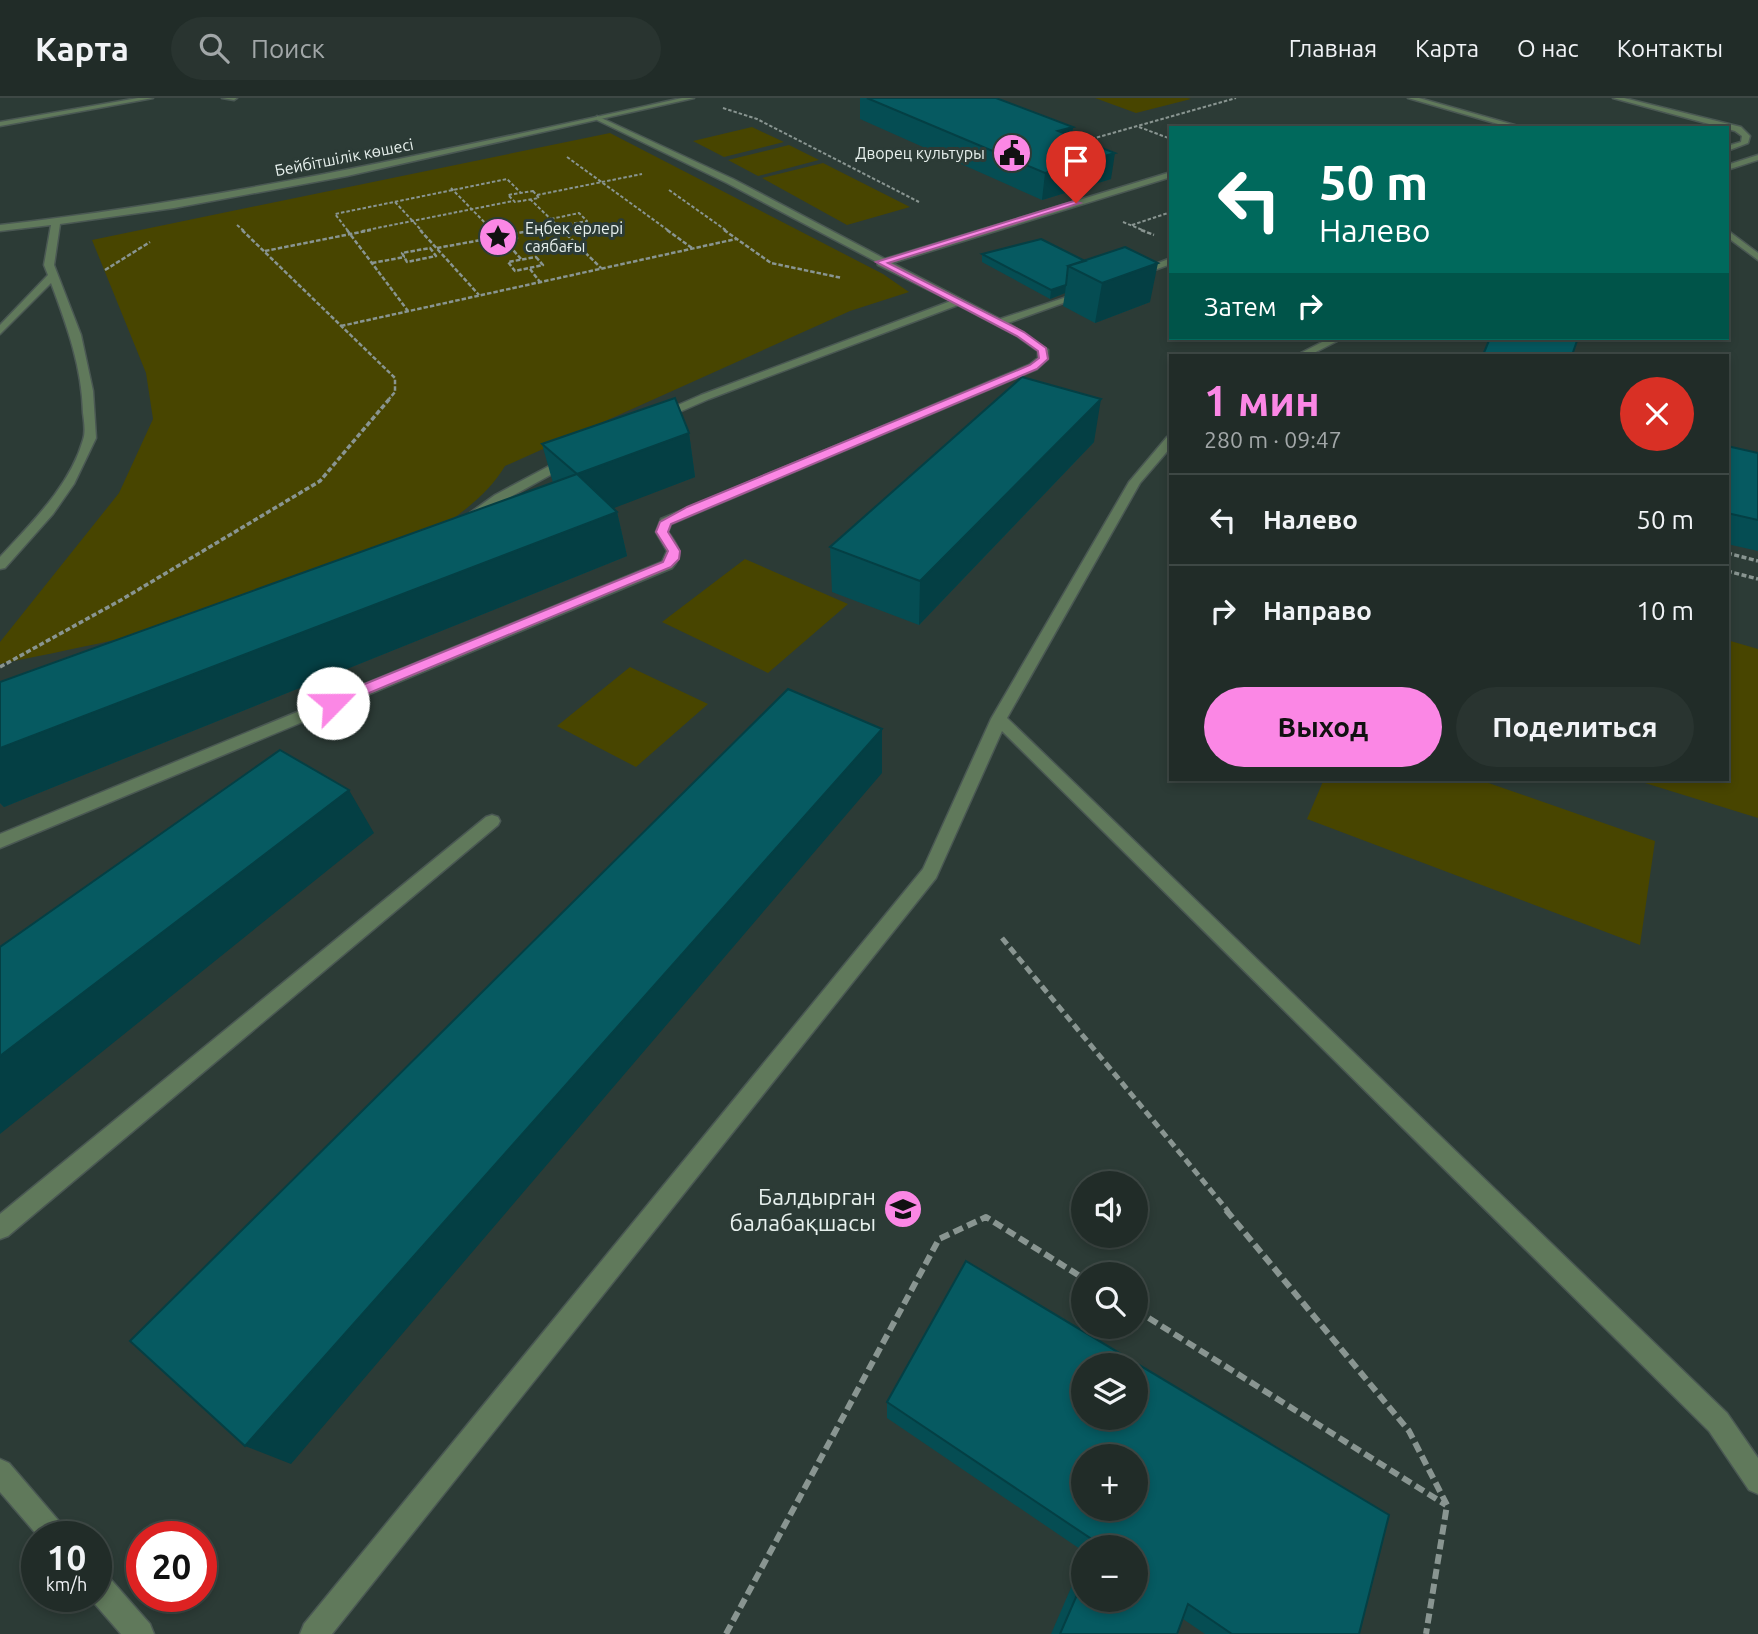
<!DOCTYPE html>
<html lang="ru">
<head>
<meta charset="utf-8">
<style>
	body { margin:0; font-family:Ubuntu,sans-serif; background:#293430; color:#f1f3f6; height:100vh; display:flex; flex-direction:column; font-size:26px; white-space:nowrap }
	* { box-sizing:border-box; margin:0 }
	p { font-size:23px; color:#a2a7a8 }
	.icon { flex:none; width:38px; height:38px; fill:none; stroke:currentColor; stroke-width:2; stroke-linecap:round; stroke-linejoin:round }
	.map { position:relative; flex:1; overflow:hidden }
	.drawer { position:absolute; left:1169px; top:256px; width:560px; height:427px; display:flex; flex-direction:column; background:#212c28; border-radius:0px; box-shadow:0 4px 10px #0003,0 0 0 2px #3e4845 }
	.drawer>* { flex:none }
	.top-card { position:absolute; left:1169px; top:28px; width:560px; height:214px; border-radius:0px; box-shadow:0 4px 10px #0003,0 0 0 2px #3e4845; background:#00695c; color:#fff; overflow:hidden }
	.buttons { position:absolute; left:1071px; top:1073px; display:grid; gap:14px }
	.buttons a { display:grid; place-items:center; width:77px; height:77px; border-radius:50%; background:#212c28; box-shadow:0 4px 10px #0003,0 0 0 2px #3e4845; font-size:35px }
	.speed { position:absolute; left:21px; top:1423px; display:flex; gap:14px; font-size:35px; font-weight:700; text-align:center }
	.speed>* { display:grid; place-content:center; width:91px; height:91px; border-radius:50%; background:#212c28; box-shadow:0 4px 10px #0003,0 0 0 2px #3e4845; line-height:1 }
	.speed small { font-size:18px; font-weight:400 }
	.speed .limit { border:10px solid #d22; background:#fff; color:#111 }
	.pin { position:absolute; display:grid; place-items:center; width:60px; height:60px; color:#fff; margin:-72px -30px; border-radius:50% 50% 50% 0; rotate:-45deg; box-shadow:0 0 7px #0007 }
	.pin .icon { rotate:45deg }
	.me { position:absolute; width:77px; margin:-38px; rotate:67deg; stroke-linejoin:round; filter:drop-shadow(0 0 5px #0008) }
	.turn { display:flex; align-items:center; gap:24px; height:147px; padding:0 35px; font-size:32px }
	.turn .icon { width:91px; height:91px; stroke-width:2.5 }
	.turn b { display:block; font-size:49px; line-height:60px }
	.then { display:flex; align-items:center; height:66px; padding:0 35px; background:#0003; gap:14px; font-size:26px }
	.round { display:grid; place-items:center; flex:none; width:74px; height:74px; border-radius:37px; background:#293430 }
	.summary { display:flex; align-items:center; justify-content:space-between; height:119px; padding:0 35px }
	h1 { font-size:42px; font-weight:600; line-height:52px; color:#fb87e5 }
	.primary-button { display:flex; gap:14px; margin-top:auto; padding:14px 35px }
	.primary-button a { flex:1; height:80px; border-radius:42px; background:#fb87e5; color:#111; font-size:28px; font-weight:600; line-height:80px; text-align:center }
	.primary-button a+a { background:#293430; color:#f1f3f6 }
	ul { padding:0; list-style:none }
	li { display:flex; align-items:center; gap:21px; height:91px; padding:0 35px; border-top:2px solid #3e4845 }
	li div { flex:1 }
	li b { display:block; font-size:26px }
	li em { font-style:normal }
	header { display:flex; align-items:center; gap:42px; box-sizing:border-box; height:98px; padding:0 35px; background:#212c28; border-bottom:2px solid #3e4845 }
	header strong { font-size:33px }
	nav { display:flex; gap:38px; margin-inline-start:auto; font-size:24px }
	.search { width:490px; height:63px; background:#293430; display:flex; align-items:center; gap:18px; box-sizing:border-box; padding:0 24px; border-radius:38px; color:#a2a7a8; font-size:26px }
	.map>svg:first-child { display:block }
	.green { fill:#484500 }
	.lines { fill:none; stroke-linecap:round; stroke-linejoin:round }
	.service-casing { stroke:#4a5853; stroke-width:3 }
	.minor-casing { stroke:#4a5853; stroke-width:3 }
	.path-far4 { stroke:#899591; stroke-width:2; stroke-dasharray:3.5 2; stroke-linecap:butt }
	.path-far3 { stroke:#899591; stroke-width:2.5; stroke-dasharray:4.5 2; stroke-linecap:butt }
	.path-far2 { stroke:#899591; stroke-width:3.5; stroke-dasharray:5 2.5; stroke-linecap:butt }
	.path-far1 { stroke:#899591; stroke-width:5; stroke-dasharray:8 4.5; stroke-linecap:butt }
	.path { stroke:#899591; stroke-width:6; stroke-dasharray:10 5; stroke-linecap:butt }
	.service { fill:#60795b; fill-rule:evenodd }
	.minor { fill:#60795b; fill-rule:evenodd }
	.wall { fill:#054d53 }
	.shaded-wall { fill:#043f44 }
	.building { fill:#065a61; stroke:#043f44; stroke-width:2; fill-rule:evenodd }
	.route { fill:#fb87e5; stroke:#a35895; stroke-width:2 }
	.labels { text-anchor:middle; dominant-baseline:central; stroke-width:6; stroke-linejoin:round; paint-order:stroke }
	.far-poi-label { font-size:16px; fill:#e7f0ed; stroke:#2c3b36; text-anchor:end }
	.far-street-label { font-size:16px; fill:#e7f0ed; stroke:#2c3b36 }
	.near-poi-label { font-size:23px; fill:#e7f0ed; stroke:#2c3b36; text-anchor:end }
</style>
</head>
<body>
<header>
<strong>Карта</strong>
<div class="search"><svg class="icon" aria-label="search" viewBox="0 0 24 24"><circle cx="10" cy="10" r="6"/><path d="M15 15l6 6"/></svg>Поиск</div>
<nav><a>Главная</a><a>Карта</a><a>О нас</a><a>Контакты</a></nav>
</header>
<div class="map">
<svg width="1758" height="1536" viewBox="0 0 1758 1536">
	<rect width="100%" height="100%" fill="#2c3b36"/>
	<path class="green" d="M1095,0H1188L1191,1L1136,15Z
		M752,29L784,44L724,59L693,43Z
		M610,35L883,176L909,194L850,213L505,368C438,482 127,540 0,566V544L119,395L153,321L146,275L92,142Z
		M789,47L819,62L758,78L728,62Z
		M823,65L910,109L847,127L762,80Z
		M745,461L848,506L768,575L662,524Z
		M1727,542L1758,551V720L1632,681H1727Z
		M630,569L708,606L636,669L557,628Z
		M1324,681H1477L1655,743L1640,847L1307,721Z"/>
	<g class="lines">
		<defs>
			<path id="service" d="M138,0H153L0,28V24Z
				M222,0H237L234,2Z
				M1408,0H1419L1525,30H1512Z
				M1613,0H1624L1741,29L1750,38L1748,45L1727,53V48L1741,44L1742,38L1735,33Z
				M597,18L733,81L885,161L1171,74V79L892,165L1000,221L1088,192V196L1008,225L1048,252V261L1037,271L671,426L668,434C678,448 685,456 672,470L0,750V736L662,464L667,453L656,434L661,421L1029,267L1038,260V253L1017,238L958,207L709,301L661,322H653V318L701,297L951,203L878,167L877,164L727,85L597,22Z
				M1758,57V62L1727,72V67Z
				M1727,132L1758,155V162L1727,139Z
				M1171,160V166L1135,179L1130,176Z
				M1330,240H1343L1310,257H1297Z
				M1171,338V349L1140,385L1007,620L1727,1315L1758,1360V1396L1749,1392L1709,1333L1002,633L936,780L332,1536H300L304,1526L923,771L991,621L1129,384L1167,339Z
				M568,358L574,362L572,365L503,403L471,425L460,422L495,397Z
				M492,717L498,719L500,723L498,727L8,1138L0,1141V1116L486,719Z
				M0,1361L9,1365L64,1429L68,1438H38L0,1394Z
				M96,1472L106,1476L150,1526L154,1536H121L88,1498H96Z"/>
			<path id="minor" d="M682,0H694L347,78L174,110L60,126L54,167L81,237L93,293L96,340L74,386L53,416L5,470L0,471V459C32,424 70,388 83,342C86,334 84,323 83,315C82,269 67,228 51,185L0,236V227L48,177L44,167L51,127L0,133V127C230,101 455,50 682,0Z"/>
		</defs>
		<use href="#service" class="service-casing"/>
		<use href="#minor" class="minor-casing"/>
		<path class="path-far4" d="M723,10L757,21L919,104
			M1139,29L1171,41
			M1081,44L1236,0
			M567,59L669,133
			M451,90L493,133
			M669,92L727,133
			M533,93L539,100L515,104L508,97Z
			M537,97L642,76
			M530,101L563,133
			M395,104L422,133
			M551,121L579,115L587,123L559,128
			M1123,124L1145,133
			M237,127L244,133
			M1132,127L1171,114
			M348,133L335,116L507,81L521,95
			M362,133L513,103
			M503,133H511
			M525,133L556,127"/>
		<path class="path-far3" d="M242,132L395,280V294L389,301
			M347,132L408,213
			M420,132L479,197
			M492,132L495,135
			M510,132L517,140L490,145L484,137Z
			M562,132L601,170
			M667,132L692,150
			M724,132L771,165L842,180
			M1141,132L1154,137
			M513,136L534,132
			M505,143L522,162
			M430,150L436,158L407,164L402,155Z
			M437,150L487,141
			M265,153L371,132
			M536,159L543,167L515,173L508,164Z
			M372,165L405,159
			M530,171L540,184
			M105,172L150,144
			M341,228L736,141"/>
		<path class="path-far2" d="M1727,455L1758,463
			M1727,473L1758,481
			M0,569L121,502L320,383L391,299"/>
		<path class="path-far1" d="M1002,840L1228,1113"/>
		<path class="path" d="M1226,1112L1409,1333L1447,1407L1426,1536
			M1136,1212L1446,1407
			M726,1536L939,1141L986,1119L1083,1180"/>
		<use href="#service" class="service"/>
		<use href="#minor" class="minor"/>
	</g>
	<path class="wall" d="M860,0H996L1073,29L1072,38L1111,81L1042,102L860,21Z
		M1041,141L1150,204L1095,225L1063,208L1065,195L1050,201L982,164V156Z
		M689,335L695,379L613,410L617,414L627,458L4,709L0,705V584L553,385L542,346Z
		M1094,344L919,527L832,494L830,449Z
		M1727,348L1758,355V453L1727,446Z
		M887,1304L1359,1536H1205L1183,1521L1177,1536H1051L1083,1462V1502L1136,1449H1083V1453L887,1320Z"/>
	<path class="shaded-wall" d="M1073,29L1070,55L1058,33Z
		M1115,55L1111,81L1042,102L1045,75Z
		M1158,165L1150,204L1095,225L1102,185Z
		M1066,187L1065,195L1050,201L1051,192Z
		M1101,301L1094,344L919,527L920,483Z
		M689,335L695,379L588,420L577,376Z
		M617,414L627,458L4,709L0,705V650Z
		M882,631V675L291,1366L245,1348Z
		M349,692L374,735L0,1036V958Z"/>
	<path class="building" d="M867,0H996L1073,29L1058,33L1115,55L1045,75Z
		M1041,141L1085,163L1068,168L1066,187L1051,192L982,156Z
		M1125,149L1158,165L1102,185L1068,168Z
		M1490,240H1578L1572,257H1483Z
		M1022,279L1101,301L920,483L830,449Z
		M675,300L689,335L577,376L542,346Z
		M1727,348L1758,355V422L1727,415Z
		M577,376L617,414L0,650V584Z
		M788,591L882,631L245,1348L130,1243Z
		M280,652L349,692L0,958V849Z
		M966,1163L1389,1417L1359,1536H1232L1188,1506L1177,1536H1060L1083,1483V1502H1136V1449H1098L1099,1446L887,1304ZM1083,1267H1136V1320H1083ZM1083,1358H1136V1410H1083Z"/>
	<path class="route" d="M1074,103L1080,105L888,165L1024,234L1046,250L1048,261L1037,271L671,426L668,434L680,453L679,461L671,469L338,608H328V601L663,464L668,453L656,434L660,424L687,409L1030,267L1039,260L1038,253L1017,238L876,164Z"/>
	<defs>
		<symbol id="civic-disc" viewBox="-11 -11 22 22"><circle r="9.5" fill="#fb87e5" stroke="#2c3b36"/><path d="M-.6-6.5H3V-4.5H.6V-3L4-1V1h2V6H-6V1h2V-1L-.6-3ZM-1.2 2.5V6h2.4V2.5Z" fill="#111"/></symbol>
		<symbol id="sight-disc" viewBox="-11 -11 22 22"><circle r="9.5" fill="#fb87e5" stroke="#2c3b36"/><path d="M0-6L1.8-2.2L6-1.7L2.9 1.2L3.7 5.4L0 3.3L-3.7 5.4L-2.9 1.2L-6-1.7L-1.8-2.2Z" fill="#111"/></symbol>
		<symbol id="school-disc" viewBox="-11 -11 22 22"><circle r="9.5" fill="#fb87e5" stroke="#2c3b36"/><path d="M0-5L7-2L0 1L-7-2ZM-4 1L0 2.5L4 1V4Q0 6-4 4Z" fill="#111"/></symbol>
	</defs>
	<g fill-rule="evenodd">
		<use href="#civic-disc" x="990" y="33" width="44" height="44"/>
		<use href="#sight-disc" x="476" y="117" width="44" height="44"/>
		<use href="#school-disc" x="881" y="1089" width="44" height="44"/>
	</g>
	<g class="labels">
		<g class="far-poi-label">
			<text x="985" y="55">Дворец культуры</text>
			<text x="525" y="130" text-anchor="start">Еңбек ерлері<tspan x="525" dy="18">саябағы</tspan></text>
		</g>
		<g class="far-street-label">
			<text transform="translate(344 59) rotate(-11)">Бейбітшілік көшесі</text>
		</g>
		<g class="near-poi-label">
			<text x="876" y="1098">Балдырган<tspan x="876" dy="26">балабақшасы</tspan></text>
		</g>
	</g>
</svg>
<div class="buttons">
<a><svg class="icon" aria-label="sound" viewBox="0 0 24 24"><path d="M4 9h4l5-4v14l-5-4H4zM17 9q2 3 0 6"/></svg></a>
<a><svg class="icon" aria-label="search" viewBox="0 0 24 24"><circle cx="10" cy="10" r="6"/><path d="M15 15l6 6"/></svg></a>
<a><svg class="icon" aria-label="layers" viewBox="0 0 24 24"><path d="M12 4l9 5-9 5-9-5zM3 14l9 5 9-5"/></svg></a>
<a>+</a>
<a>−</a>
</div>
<div class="speed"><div>10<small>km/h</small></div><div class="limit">20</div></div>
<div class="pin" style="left:1076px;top:105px;background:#d93025"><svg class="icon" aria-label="arrive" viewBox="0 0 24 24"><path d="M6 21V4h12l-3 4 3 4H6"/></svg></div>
<svg class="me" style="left:333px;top:605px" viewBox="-20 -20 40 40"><circle r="19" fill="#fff"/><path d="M0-13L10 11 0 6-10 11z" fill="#fb87e5"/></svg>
<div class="top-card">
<div class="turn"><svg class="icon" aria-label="left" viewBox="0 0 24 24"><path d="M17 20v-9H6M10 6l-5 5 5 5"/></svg><div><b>50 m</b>Налево</div></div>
<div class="then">Затем<svg class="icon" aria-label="right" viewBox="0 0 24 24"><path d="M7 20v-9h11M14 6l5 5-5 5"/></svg></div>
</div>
<section class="drawer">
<div class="summary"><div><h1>1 мин</h1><p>280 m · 09:47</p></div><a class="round" style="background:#d93025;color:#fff"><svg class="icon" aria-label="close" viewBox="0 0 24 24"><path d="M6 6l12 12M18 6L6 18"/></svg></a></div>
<ul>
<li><svg class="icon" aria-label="left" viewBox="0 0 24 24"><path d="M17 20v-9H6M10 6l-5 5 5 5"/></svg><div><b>Налево</b></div><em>50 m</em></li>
<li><svg class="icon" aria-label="right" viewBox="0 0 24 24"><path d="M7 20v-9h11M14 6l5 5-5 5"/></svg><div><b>Направо</b></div><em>10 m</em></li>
</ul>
<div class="primary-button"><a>Выход</a><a>Поделиться</a></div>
</section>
</div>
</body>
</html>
